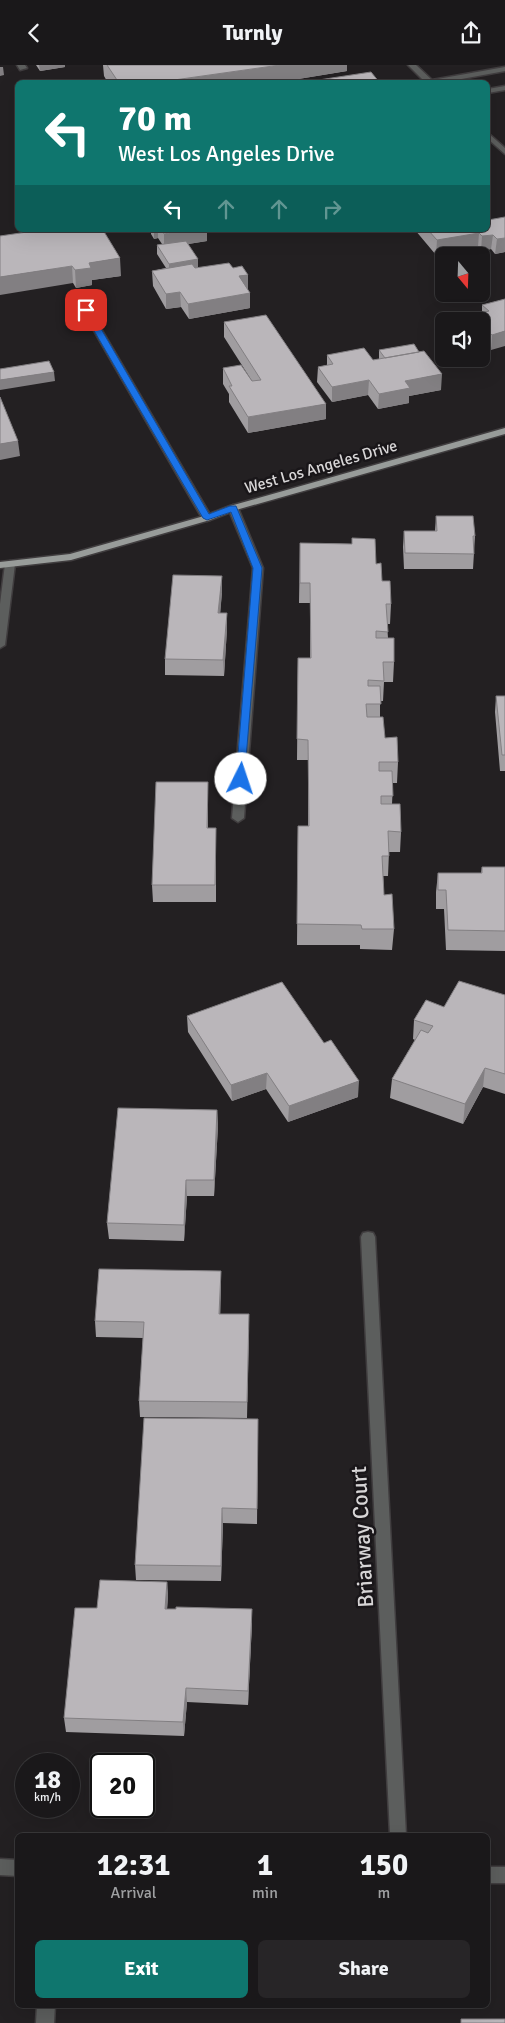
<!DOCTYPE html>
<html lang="en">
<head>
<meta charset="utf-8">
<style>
	body { margin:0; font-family:Signika,sans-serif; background:#272527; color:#f1f3f6; height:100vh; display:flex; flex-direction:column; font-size:19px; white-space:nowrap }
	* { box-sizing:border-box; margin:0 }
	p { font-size:16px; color:#9fa0a2 }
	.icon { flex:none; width:28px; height:28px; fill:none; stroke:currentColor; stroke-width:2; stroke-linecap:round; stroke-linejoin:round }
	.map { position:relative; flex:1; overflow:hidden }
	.drawer { position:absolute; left:15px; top:1768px; width:475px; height:175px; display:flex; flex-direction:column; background:#1a181a; border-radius:8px; box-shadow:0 5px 20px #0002,0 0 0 1px #383739 }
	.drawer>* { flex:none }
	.hud { position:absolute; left:15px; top:15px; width:475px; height:152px; border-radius:8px; box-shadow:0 5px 20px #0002,0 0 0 1px #383739; background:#0f766e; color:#fff; overflow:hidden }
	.needle { width:32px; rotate:161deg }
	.tools { position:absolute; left:435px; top:182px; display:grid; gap:10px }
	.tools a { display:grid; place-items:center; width:55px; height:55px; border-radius:8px; background:#1a181a; box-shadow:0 5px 20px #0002,0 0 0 1px #383739; font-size:25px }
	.speed { position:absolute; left:15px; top:1688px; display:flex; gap:10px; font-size:25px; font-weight:700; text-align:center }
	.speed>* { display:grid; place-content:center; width:65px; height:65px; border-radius:50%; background:#1a181a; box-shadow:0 5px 20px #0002,0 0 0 1px #383739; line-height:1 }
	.speed small { font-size:12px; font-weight:400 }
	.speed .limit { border:2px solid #111; border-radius:8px; background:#fff; color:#111 }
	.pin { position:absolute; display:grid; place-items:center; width:42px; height:42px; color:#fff; margin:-21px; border-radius:10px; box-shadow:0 2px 8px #0006 }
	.me { position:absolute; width:55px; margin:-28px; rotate:4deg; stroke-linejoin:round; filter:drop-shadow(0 0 4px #0008) }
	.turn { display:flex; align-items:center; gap:18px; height:105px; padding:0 20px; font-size:22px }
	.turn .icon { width:65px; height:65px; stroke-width:2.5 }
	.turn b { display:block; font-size:35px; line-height:42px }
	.lanes { display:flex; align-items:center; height:48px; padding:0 20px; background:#0003; justify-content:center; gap:25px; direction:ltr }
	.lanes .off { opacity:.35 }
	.eta { display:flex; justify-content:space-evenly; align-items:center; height:85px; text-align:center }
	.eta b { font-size:30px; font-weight:700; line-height:35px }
	.primary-button { display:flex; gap:10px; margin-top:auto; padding:10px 20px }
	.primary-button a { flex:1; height:58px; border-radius:8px; background:#0f766e; color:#fff; font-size:20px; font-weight:700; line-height:58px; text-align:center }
	.primary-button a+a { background:#272527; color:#f1f3f6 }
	header { display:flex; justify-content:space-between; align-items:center; height:65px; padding:0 20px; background:#1a181a; font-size:22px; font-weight:700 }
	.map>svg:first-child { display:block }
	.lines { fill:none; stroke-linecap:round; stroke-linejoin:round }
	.minor-casing { stroke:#403d3f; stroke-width:3 }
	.major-casing { stroke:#403d3f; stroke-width:3 }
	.minor { fill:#5c5e5d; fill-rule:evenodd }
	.major { fill:#989c9a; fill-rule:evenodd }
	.wall { fill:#a09da0 }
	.shaded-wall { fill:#827f82 }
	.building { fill:#bab6ba; stroke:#827f82 }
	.route { fill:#1a73e8; stroke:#114b97 }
	.labels { text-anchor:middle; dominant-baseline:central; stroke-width:5; stroke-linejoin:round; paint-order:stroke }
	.far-street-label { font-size:16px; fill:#d7d5d6; stroke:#191619 }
	.near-street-label { font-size:22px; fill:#d7d5d6; stroke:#191619 }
</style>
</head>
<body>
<header><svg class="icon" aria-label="back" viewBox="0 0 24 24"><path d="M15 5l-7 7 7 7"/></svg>Turnly<svg class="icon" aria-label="share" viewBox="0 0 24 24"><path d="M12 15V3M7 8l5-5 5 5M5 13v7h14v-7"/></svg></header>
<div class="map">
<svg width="505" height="1958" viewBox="0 0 505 1958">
	<rect width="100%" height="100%" fill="#232022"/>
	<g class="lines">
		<defs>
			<path id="minor" d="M17,0H25L27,3L20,5Z
				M408,0H416L432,15L505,2V6L440,18H426Z
				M505,21V25L488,28V24Z
				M488,68L505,83V89L488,74Z
				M86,242L90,245L212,453L210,455L207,456L202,453L82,245Z
				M233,440L238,443L263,503L244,753L238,757L232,753L253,503L228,443Z
				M10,496L15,499L5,580L0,583V539L5,499Z
				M368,1167L373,1168L375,1172L406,1770H390L361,1172L363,1168Z
				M0,1794L18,1795V1811L0,1810Z
				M488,1802H505V1818H488Z
				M37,1940H55L54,1958H36Z"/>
			<path id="major" d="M505,363V369L236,445L210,455L71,495L0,503V497L70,489L204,451L230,441Z"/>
		</defs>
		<use href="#minor" class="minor-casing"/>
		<use href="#major" class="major-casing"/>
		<use href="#minor" class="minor"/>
		<use href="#major" class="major"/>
	</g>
	<path class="wall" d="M36,0H65V2L40,6Z
		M103,0H347V6L274,18H108L104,11Z
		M505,152V187L495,189L491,184L481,186L478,182L436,190L415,165H488Z
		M151,165H207V176L188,179L198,203L248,225L250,243L189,254L181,242L166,244L153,221L152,206L166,203L157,189V180L162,179L158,173L154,174L151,169Z
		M0,171L121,211L92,215V220L76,223L73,218Z
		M505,234L491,285L481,277V256H469V251L482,248V240Z
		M224,257L326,354L248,368L229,337V329L223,319V303L252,316L224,272Z
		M379,285L441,325L409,331V338L378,344L368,330L332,337L317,317L318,302L327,300V290L373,295L379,294Z
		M436,451L475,471L473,504H404L403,482L404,466H435Z
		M352,473L376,499L391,539L390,559H387L388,573L394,597L393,617H384L383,636H380V652L385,673L398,697L397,718H393L392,739L401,767L400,787H389L388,811H383L384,830L394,864L392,885L360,884V880H297L298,761H308V695H297L298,593H310V538H299L300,478L352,479Z
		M222,527L220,548H227V564L224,611L165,610V594Z
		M496,631H505V706H500L495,647Z
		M208,717V763H216V837H153L152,820Z
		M482,802H505V886L446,885L444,844H436V827L438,808H481Z
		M505,930V1029L483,1022L463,1059L390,1033L392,1014L415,975L413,974L414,955L444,942Z
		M187,951L358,1032L288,1057L266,1024L232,1036L188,967Z
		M217,1045L218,1061L214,1131H187L184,1176L109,1174L107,1158Z
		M221,1206L220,1249L249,1265L247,1353L140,1352L139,1336L143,1273L96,1272L95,1256Z
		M258,1354L257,1459L223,1458L221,1516L136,1515L135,1500Z
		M167,1517L168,1531L167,1544L252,1558L248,1640L187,1637L184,1671L66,1667L64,1653L97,1543Z"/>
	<path class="shaded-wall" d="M39,0H65V2L40,6Z
		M280,0H347V6L274,18H153Z
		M0,2H3L4,10L0,11Z
		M154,165H158V173L154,174Z
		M186,165H207V176L164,183V169Z
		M479,168L478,182L436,190L437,175Z
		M493,170L491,184L481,186L482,171Z
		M505,173V187L495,189L497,174Z
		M120,193L121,211L92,215V220L76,223L75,205L89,198Z
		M198,194V203L169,208V199Z
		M72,201L73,218L0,230V212Z
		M248,210V225L239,211Z
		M180,227L181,242L166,244V229Z
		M250,228V243L189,254L188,239Z
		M505,266V281L491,285L492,270Z
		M54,307L55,316L0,325V315Z
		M442,309L441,325L409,331V338L378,344L379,329L405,316Z
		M369,315L368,330L332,337V322Z
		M326,339V354L248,368V352Z
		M18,376L20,391L0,395V379Z
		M222,511V527L219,564L218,548Z
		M227,548V564L224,611L223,595Z
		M485,1003L483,1022L463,1059L465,1039Z
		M267,1008L266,1024L232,1036L231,1020Z
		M359,1016L358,1032L288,1057L289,1041Z
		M217,1045L218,1061L214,1131V1115Z
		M186,1115L187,1131L184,1176V1160Z
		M221,1206V1221L220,1264L219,1249Z
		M222,1443L223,1458L221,1516V1501Z
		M167,1517L168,1531L166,1559L165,1544Z
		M252,1544V1558L248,1640V1626Z
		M186,1623L187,1637L184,1671L183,1657Z"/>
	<path class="building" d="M107,0H280L153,18H119Z
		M371,7L380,18H299Z
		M505,152V173L497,174L493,170L482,171L479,168L437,175L428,165H488V155Z
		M41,165H103L120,193L89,198L91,203L75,205L72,201L0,212V171Z
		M162,165H186L164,169Z
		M186,176L198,194L169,199L157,180Z
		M229,198L233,203L242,201L248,210L239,211L250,228L188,239L180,227L166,229L152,206L192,199L195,203Z
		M505,234V266L492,270L481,261V256H475L469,251L489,246L482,240Z
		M266,250L326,339L248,352L229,321H232L223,303L241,300L252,316L261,315L224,257Z
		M414,279L419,287L385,293L379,285Z
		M364,283L373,295L424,286L442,309L405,316L410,323L379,329L369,315L332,322L318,302L333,299L327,290Z
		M49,296L54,307L0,315V304Z
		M0,332L18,376L0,379Z
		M436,451H473L475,471H473L474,489L405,488L404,466H437Z
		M352,473L375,474L376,499L381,498L382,516H390L391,539H386L388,567L376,566V573H394V597H383L384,616L368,615V621H380L381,639H366L367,652H383L385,673L397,672L398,697H379V706H392L393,731H381V739H400L401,767L388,766L389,791H382L384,830L392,829L394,864H362L361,860L297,859L298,761H309L308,675L297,674L298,593H311L310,518H300V478L352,479Z
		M173,510L222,511L218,548H227L223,595L165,594Z
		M496,631H505V690H502Z
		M156,717H208L207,763H216L215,820H152Z
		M482,802H505V866L448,865L446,825H438V808H482Z
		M459,916L505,930V1009L485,1003L465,1039L392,1014L421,965L428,968L433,961L414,955L426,935L444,942Z
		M282,917L324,978L331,975L359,1016L289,1041L267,1008L231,1020L187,951Z
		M118,1043L217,1045L214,1115H186L184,1160L107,1158Z
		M99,1204L221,1206L219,1249H249L247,1337L139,1336L144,1257L95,1256Z
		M144,1353L258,1354L257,1444L222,1443L221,1501L135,1500Z
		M100,1515L167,1517L165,1544H176V1542L252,1544L248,1626L186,1623L183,1657L64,1653L75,1543H97Z
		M461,1954H505V1958H461Z"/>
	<path class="route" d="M86,243L90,245L209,449L230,441H236L262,503L244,717L241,718L236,714L253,503L231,447L207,455L203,453L82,245Z"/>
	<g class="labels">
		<g class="far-street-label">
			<text transform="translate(321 402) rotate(-16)">West Los Angeles Drive</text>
		</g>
		<g class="near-street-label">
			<text transform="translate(362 1472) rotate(-93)">Briarway Court</text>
		</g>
	</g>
</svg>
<div class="tools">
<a><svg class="needle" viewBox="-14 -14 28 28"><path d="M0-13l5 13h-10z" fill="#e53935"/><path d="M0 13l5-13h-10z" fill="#9fa0a2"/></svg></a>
<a><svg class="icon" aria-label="sound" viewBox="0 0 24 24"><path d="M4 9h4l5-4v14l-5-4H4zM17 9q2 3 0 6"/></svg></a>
</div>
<div class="speed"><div>18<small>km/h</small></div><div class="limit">20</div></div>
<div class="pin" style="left:86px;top:245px;background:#d93025"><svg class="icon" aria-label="arrive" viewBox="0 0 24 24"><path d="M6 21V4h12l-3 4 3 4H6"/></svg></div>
<svg class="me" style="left:241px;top:714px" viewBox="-20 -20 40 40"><circle r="19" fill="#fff"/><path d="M0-13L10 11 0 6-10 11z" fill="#1a73e8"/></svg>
<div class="hud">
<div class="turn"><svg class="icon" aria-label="left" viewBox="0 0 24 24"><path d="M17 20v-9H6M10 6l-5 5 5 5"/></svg><div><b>70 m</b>West Los Angeles Drive</div></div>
<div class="lanes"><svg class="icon" aria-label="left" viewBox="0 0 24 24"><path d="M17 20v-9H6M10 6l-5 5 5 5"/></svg><svg class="icon off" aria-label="ahead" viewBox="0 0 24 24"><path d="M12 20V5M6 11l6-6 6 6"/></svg><svg class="icon off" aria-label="ahead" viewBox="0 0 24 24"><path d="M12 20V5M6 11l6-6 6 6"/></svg><svg class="icon off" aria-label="right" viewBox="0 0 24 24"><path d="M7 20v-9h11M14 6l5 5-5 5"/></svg></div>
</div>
<section class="drawer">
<div class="eta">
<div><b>12:31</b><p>Arrival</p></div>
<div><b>1</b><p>min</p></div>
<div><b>150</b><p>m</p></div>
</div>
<div class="primary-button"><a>Exit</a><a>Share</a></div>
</section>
</div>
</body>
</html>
